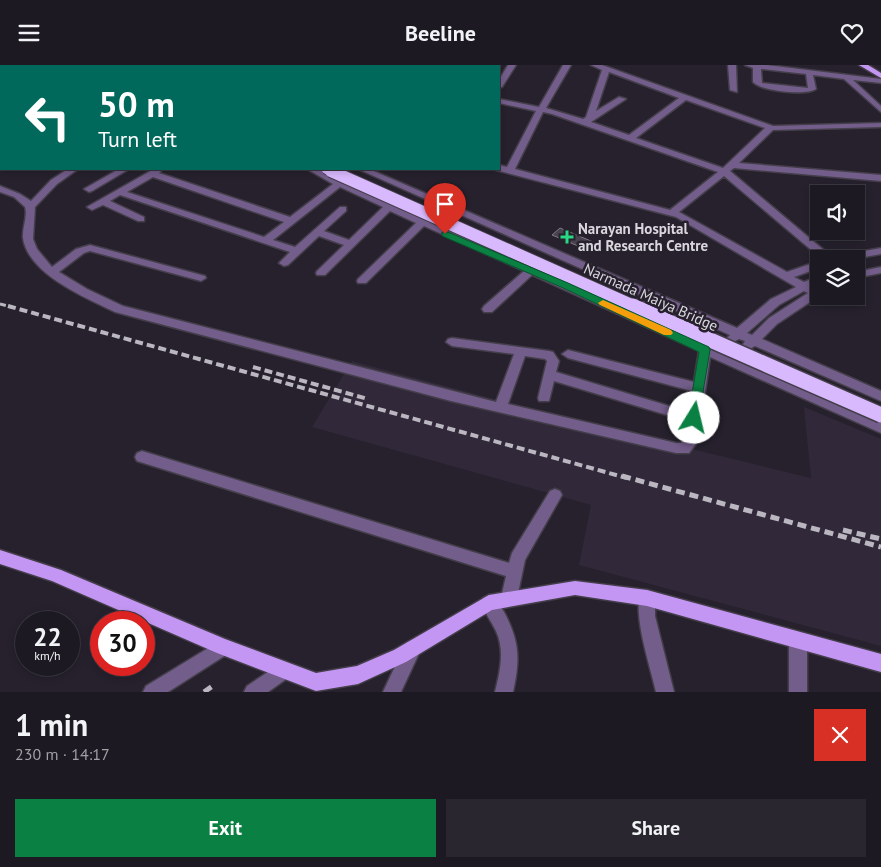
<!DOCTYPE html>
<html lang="en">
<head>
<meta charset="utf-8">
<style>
	body { margin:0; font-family:"PT Sans",sans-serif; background:#29262f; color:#f1f3f6; height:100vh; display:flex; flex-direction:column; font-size:19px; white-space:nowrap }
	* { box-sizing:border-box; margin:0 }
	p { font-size:16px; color:#a0a0a5 }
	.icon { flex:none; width:28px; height:28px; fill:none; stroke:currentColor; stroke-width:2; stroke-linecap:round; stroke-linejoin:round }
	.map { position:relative; height:627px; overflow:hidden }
	.details { display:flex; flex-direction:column; background:#1c1922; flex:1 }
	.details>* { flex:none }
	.top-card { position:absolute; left:0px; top:0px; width:500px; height:105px; box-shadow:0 2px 8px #0003,0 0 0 1px #3a3840; background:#00695c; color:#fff; overflow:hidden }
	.buttons { position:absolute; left:810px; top:120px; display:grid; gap:10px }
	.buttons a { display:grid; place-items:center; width:55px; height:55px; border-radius:0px; background:#1c1922; box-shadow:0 2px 8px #0003,0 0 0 1px #3a3840; font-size:25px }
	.speed { position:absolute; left:15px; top:546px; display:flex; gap:10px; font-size:25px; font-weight:700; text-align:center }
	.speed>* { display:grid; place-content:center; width:65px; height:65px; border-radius:50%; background:#1c1922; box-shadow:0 2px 8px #0003,0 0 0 1px #3a3840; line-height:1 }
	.speed small { font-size:12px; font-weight:400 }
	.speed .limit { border:8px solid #d22; background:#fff; color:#111 }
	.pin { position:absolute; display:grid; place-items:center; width:42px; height:42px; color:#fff; margin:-51px -21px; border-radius:50% 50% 50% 0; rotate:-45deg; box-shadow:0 0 5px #0007 }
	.pin .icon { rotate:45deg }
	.me { position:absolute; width:55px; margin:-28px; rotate:9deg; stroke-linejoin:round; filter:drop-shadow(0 0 4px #0008) }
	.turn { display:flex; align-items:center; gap:18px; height:105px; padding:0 15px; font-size:22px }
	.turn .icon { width:65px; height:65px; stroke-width:2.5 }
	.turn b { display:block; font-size:35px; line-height:42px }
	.round { display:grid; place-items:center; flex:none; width:52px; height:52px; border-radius:0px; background:#29262f }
	.headline { display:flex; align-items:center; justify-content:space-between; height:85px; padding:0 15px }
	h1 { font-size:30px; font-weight:700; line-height:38px }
	.cta { display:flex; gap:10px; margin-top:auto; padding:10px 15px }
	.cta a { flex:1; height:58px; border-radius:0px; background:#0b8043; color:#fff; font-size:20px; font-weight:700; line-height:58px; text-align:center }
	.cta a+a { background:#29262f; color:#f1f3f6 }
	header { display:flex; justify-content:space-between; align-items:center; height:65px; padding:0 15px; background:#1c1922; font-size:22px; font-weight:700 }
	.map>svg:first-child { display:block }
	.built { fill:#31283a }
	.building { fill:#48424f; stroke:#807988 }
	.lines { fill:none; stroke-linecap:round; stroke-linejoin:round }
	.minor-casing { stroke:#433e49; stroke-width:3 }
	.major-casing { stroke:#433e49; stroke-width:3 }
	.highway-casing { stroke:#433e49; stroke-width:3 }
	.minor { fill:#735d8a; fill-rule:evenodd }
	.major { fill:#c496f3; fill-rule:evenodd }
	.highway { fill:#d9b9fd; fill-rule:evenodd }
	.rail-far2 { stroke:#bab7c0; stroke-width:3; stroke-dasharray:6 3; stroke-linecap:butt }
	.rail-far1 { stroke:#bab7c0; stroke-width:4; stroke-dasharray:8 4; stroke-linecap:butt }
	.rail { stroke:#bab7c0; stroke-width:5; stroke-dasharray:9 5; stroke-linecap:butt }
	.highway-bridge-far2-casing { stroke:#433e49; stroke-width:11; stroke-linecap:butt }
	.highway-bridge-far1-casing { stroke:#433e49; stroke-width:14; stroke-linecap:butt }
	.highway-bridge-casing { stroke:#433e49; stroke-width:18; stroke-linecap:butt }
	.highway-bridge-far2 { stroke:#d9b9fd; stroke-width:9 }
	.highway-bridge-far1 { stroke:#d9b9fd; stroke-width:12 }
	.highway-bridge { stroke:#d9b9fd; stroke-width:15 }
	.route { fill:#0b8043; stroke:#07532c }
	.slow { fill:#f59e0b }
	.poi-dot { fill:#28d885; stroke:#26212d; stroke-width:2 }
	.labels { text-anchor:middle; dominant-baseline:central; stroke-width:5; stroke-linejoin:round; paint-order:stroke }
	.poi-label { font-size:15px; font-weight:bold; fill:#d9d6de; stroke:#26212d; text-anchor:start }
	.street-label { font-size:15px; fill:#d9d6de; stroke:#26212d }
</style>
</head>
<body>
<header><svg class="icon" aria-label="menu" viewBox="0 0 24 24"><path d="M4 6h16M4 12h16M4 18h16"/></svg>Beeline<svg class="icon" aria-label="heart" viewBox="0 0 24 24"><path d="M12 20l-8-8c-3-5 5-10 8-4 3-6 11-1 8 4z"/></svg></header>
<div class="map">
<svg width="881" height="627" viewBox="0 0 881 627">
	<rect width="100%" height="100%" fill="#26212d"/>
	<path class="built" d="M352,296L584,358L811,413L804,342L881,374V581L579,500L591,440L312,362Z"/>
	<path class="building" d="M560,163L598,179L590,186L552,170Z"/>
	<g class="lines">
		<defs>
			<path id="minor" d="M91,0H101L102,1H92Z
				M508,0H516L502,22H499V15Z
				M563,0H571L546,43L583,54L586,52L602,5L591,0H602L773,61L881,58V62L773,65L739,98L881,110V116L734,103L730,106L832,192L881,183V189L854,194H822L724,111L679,147L787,207L819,196V203L794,212L804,217L819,211V219L812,222L819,223V231L777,259L762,274L881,326V336L755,281L748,285L744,284L742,281L745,276L739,274L733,277L729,276L727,273L730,270L358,104H369L737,263L771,234L796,222L676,152L496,105L499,104V100L507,102L536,46L499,38V34L539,42ZM609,7L679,33L629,70L591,57L626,34L619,32L596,46ZM686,35L765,63L723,103L636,73ZM543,47L552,49L718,107L670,145L515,104ZM804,226L808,228L769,253L752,270L747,268L779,240Z
				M728,0H736L737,27L730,25Z
				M745,0H767L881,14V18L853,15L881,41V47L844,14L813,10L816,24C806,31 761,26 753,17V3ZM761,4L806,9L808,23L762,18Z
				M0,19H1V23H0Z
				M68,104H78L57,119L35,142L33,174L37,184L52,202L76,184L90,180L205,211L206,213L201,216L90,186L84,188L59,207L87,224L123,241L496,337L514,289L452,281L446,277L448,274L452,273L549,286L553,287L559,296L556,307L689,347L692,326L568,293L562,289L568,285L694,317L699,286L532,210L492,247H484L482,244L484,241L524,206L424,161L366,218H358L357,216L358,214L416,158L390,146L325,210H317L316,208L317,206L344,180L319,171L288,200L284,201L279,198L290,187L120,130L110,136L144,152V156H138L103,140L92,145L87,142L154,104H159L161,106L159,108L290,152L333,119L307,104H317L440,161L881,357V368L710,292L698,376L689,388H676L451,336L115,247C86,233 28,209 23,173C22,162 28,152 25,142L14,132L0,127V121L20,129L31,136L51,115ZM153,112L284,157L264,172L127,127ZM340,122L383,142L349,175L324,166L346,146V142H340L295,182L273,175ZM525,291L545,294L547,296L538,333L539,336H549L554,316L687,356L685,374L681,378H676L508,339Z
				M119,104H129L92,126L89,127L84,124Z
				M881,202V208L856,213V207Z
				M142,386L509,498L512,488L550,426L555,424L560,426L562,430L525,495L517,533L515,538L509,541L503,538L501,533L506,511L137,396L135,392L137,388Z
				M647,525L653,528L655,533V551L674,627H656C651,604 632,548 641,528Z
				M489,530C497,533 500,540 504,547C520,577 520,595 513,627H495C500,607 505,585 496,566C491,556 485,548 481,538L483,533Z
				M798,567L804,569L807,575V627H789V575L792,569Z
				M223,574L229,576L232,582L229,588L168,627H143L146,621Z
				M412,575L418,578L421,584L401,627H383L406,578Z
				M283,597L289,600L292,606L289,612L268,627H244L247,621Z"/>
			<path id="major" d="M859,0H868L881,8V13Z
				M0,485L61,505L225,574L316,608L357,601L394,585L489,530L575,516L647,525L881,589V607L647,541L575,530L492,545L406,597L358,619L316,626L217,588L52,516L0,499Z"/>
			<path id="highway" d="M120,0H131V1H121Z"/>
		</defs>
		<use href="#minor" class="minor-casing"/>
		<use href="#major" class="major-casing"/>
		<use href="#highway" class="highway-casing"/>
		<use href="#minor" class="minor"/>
		<use href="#major" class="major"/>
		<use href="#highway" class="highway"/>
		<path class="rail-far2" d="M0,239L12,242"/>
		<path class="rail-far1" d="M8,241L627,413
			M253,302L368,334"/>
		<path class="rail" d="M622,411L881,482
			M843,465L881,474
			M204,627L214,620"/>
		<defs>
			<path id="highway-bridge-far2" d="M326,104L333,108"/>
			<path id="highway-bridge-far1" d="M331,106L636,242"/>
			<path id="highway-bridge" d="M633,241L881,350"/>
		</defs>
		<use href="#highway-bridge-far2" class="highway-bridge-far2-casing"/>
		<use href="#highway-bridge-far1" class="highway-bridge-far1-casing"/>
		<use href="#highway-bridge" class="highway-bridge-casing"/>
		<use href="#highway-bridge-far2" class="highway-bridge-far2"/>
		<use href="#highway-bridge-far1" class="highway-bridge-far1"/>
		<use href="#highway-bridge" class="highway-bridge"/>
	</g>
	<path class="route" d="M442,167H448L568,218L709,282L710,285L698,357H689L688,353L699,287L561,222L442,171Z"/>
	<path class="slow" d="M603,235L671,265L673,268L671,270H664L600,240L598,238Z"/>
	<path class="poi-dot" d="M564.5 164.5h5v5h5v5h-5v5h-5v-5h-5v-5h5z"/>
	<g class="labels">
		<g class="poi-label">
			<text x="578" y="163">Narayan Hospital<tspan x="578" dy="17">and Research Centre</tspan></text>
		</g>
		<g class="street-label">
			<text transform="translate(651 232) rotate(24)">Narmada Maiya Bridge</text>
		</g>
	</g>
</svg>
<div class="buttons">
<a><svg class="icon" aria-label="sound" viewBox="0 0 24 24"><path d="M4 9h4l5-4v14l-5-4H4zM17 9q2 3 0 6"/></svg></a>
<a><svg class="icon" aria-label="layers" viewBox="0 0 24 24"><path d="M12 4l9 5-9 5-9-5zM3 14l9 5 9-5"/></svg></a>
</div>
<div class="speed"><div>22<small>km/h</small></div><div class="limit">30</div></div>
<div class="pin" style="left:445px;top:169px;background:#d93025"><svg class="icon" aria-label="arrive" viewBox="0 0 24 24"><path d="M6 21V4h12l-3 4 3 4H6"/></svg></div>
<svg class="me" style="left:694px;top:353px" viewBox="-20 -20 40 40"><circle r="19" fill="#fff"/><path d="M0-13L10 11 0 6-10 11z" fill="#0b8043"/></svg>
<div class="top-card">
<div class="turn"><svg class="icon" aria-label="left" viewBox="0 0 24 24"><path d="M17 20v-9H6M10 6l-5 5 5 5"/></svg><div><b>50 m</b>Turn left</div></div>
</div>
</div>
<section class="details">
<div class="headline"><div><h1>1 min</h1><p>230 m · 14:17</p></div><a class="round" style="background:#d93025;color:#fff"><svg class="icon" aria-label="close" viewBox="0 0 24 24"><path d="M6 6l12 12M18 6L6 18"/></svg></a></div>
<div class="cta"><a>Exit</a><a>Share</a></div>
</section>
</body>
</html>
